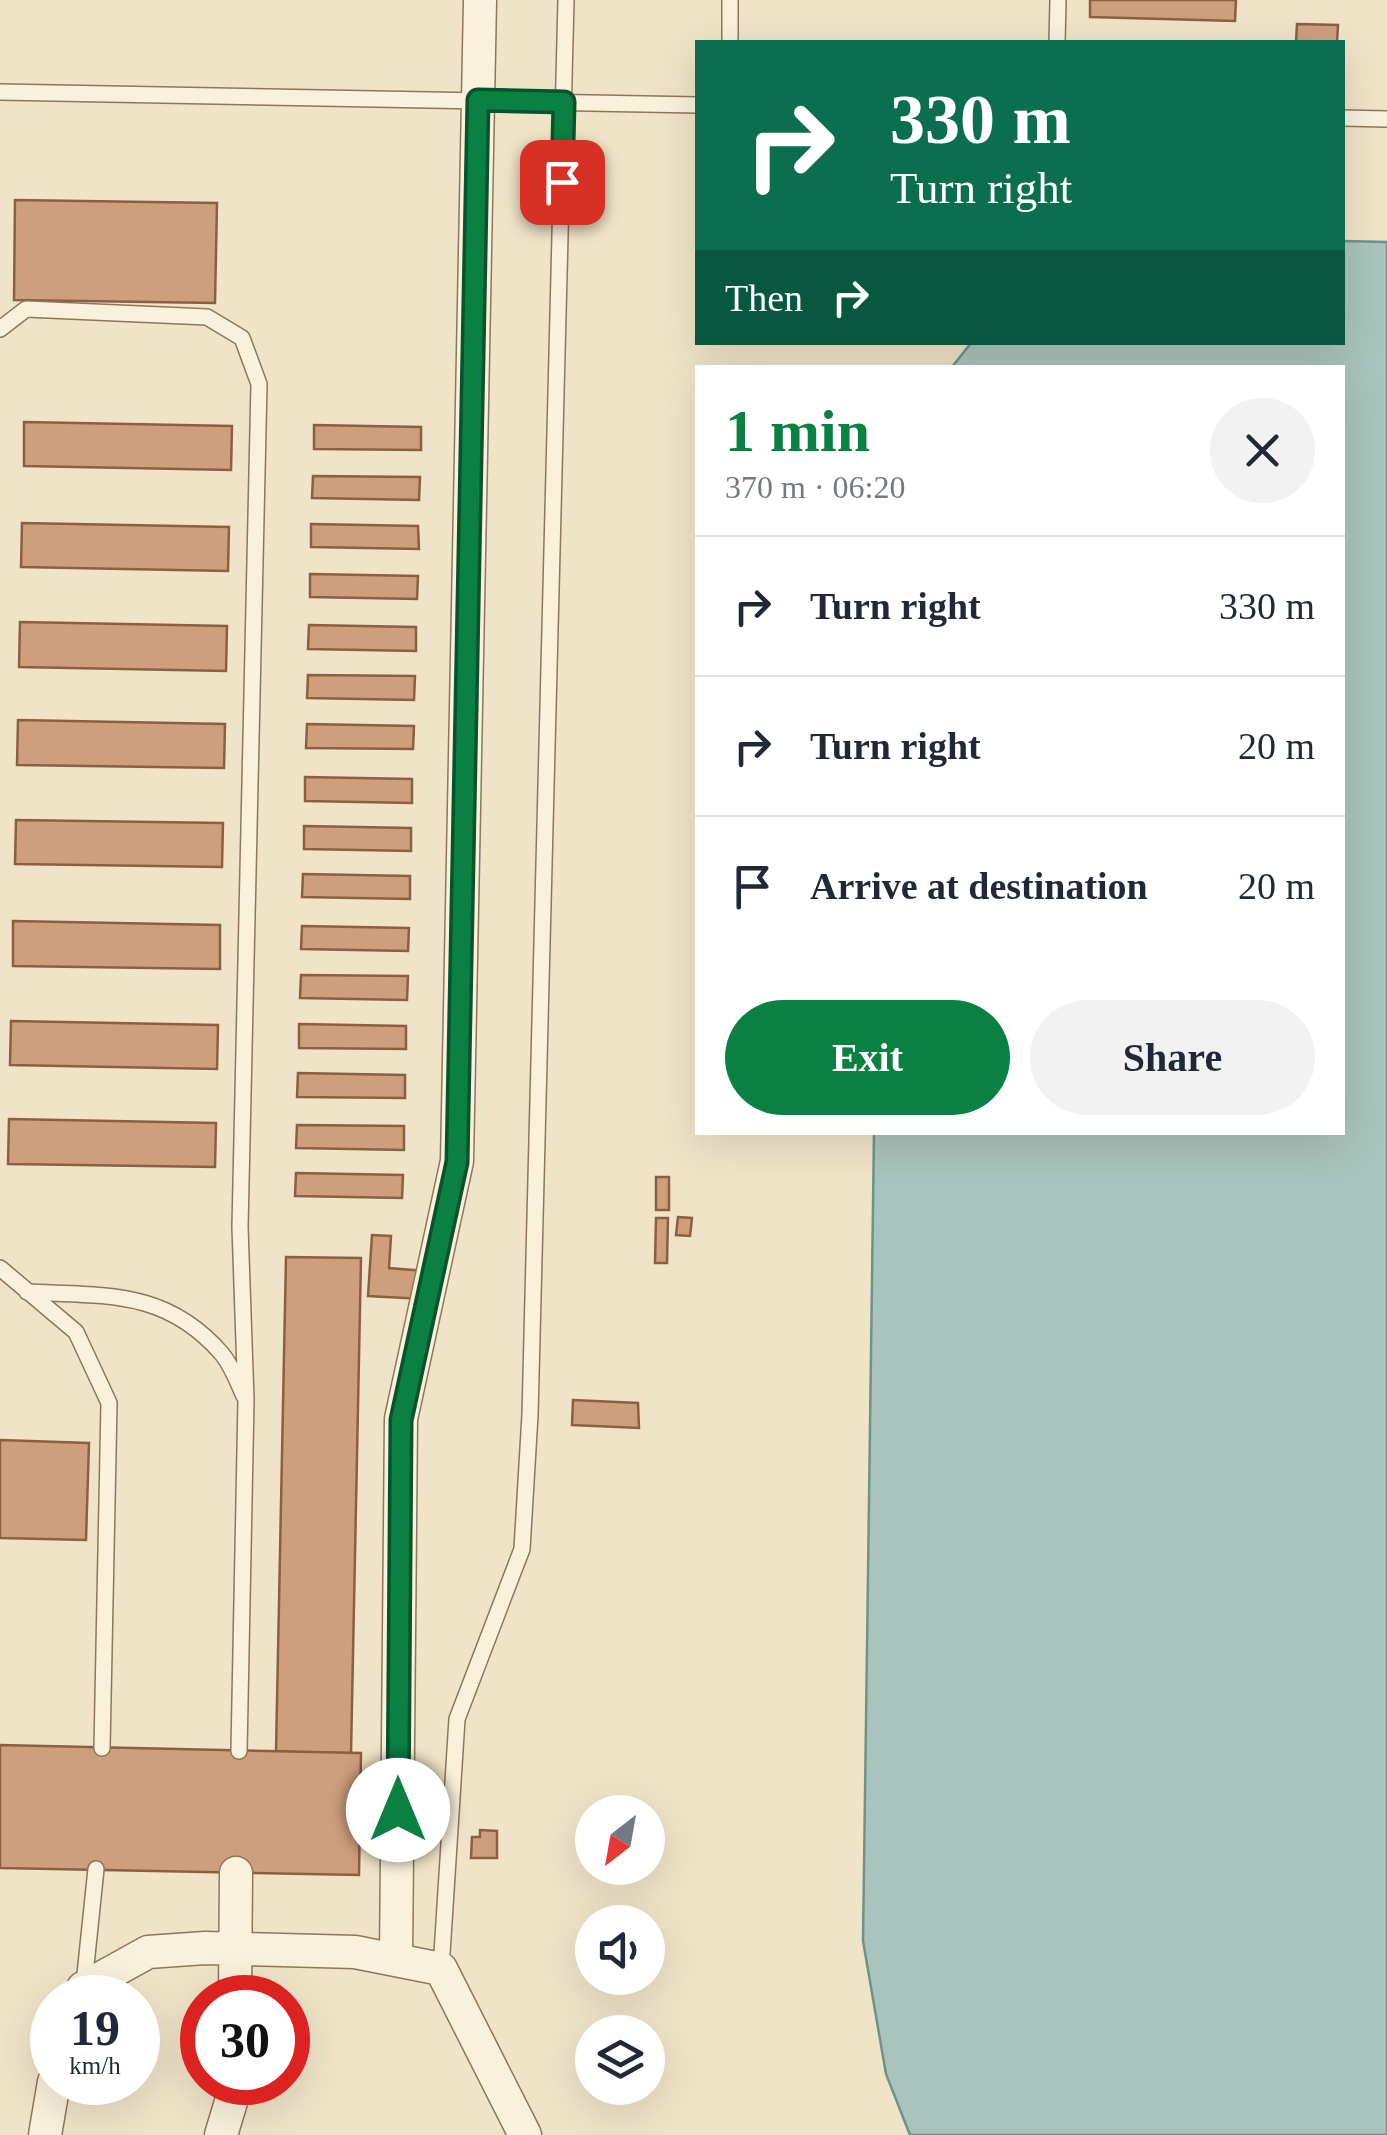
<!DOCTYPE html>
<html lang="en">
<head>
<meta charset="utf-8">
<style>
	body { margin:0; font-family:Georgia,serif; background:#f2f2f3; color:#1f2937; height:100vh; display:flex; flex-direction:column; font-size:38px; white-space:nowrap }
	* { box-sizing:border-box; margin:0 }
	p { font-size:32px; color:#747a83 }
	.icon { flex:none; width:55px; height:55px; fill:none; stroke:currentColor; stroke-width:2; stroke-linecap:round; stroke-linejoin:round }
	.map { position:relative; flex:1; overflow:hidden }
	.panel { position:absolute; left:695px; top:365px; width:650px; height:770px; display:flex; flex-direction:column; background:#fff; border-radius:0px; box-shadow:0 10px 40px #0002 }
	.panel>* { flex:none }
	.banner { position:absolute; left:695px; top:40px; width:650px; height:305px; border-radius:0px; box-shadow:0 10px 40px #0002; background:#0b6e4f; color:#fff; overflow:hidden }
	.needle { width:65px; rotate:211deg }
	.fabs { position:absolute; left:575px; top:1795px; display:grid; gap:20px }
	.fabs a { display:grid; place-items:center; width:90px; height:90px; border-radius:50%; background:#fff; box-shadow:0 10px 40px #0002; font-size:50px }
	.speed { position:absolute; left:30px; top:1975px; display:flex; gap:20px; font-size:50px; font-weight:700; text-align:center }
	.speed>* { display:grid; place-content:center; width:130px; height:130px; border-radius:50%; background:#fff; box-shadow:0 10px 40px #0002; line-height:1 }
	.speed small { font-size:25px; font-weight:400 }
	.speed .limit { border:15px solid #d22; background:#fff; color:#111 }
	.pin { position:absolute; display:grid; place-items:center; width:85px; height:85px; color:#fff; margin:-42px; border-radius:20px; box-shadow:0 5px 15px #0006 }
	.me { position:absolute; width:110px; margin:-55px; rotate:0deg; stroke-linejoin:round; filter:drop-shadow(0 0 8px #0008) }
	.turn { display:flex; align-items:center; gap:35px; height:210px; padding:0 30px; font-size:45px }
	.turn .icon { width:130px; height:130px; stroke-width:2.5 }
	.turn b { display:block; font-size:70px; line-height:85px }
	.then { display:flex; align-items:center; height:95px; padding:0 30px; background:#0003; gap:20px; font-size:38px }
	.round { display:grid; place-items:center; flex:none; width:105px; height:105px; border-radius:52px; background:#f2f2f3 }
	.overview { display:flex; align-items:center; justify-content:space-between; height:170px; padding:0 30px }
	h1 { font-size:60px; font-weight:600; line-height:75px; color:#0b8043 }
	.action { display:flex; gap:20px; margin-top:auto; padding:20px 30px }
	.action a { flex:1; height:115px; border-radius:60px; background:#0b8043; color:#fff; font-size:40px; font-weight:600; line-height:115px; text-align:center }
	.action a+a { background:#f2f2f3; color:#1f2937 }
	ul { padding:0; list-style:none }
	li { display:flex; align-items:center; gap:30px; height:140px; padding:0 30px; border-top:2px solid #e0e1e3 }
	li div { flex:1 }
	li b { display:block; font-size:38px }
	li em { font-style:normal }
	.map>svg:first-child { display:block }
	.water { fill:#a9c4bc; stroke:#6f938a; stroke-width:2.5 }
	.building { fill:#cf9f7d; stroke:#8d5f41; stroke-width:2.5 }
	.lines { fill:none; stroke-linecap:round; stroke-linejoin:round }
	.service-casing { stroke:#8d765c; stroke-width:18 }
	.minor-casing { stroke:#8d765c; stroke-width:35 }
	.service { stroke:#faf1dc; stroke-width:15 }
	.minor { stroke:#faf1dc; stroke-width:32 }
	.route-casing { stroke:#07532c; stroke-width:25 }
	.route { stroke:#0b8043; stroke-width:18 }
</style>
</head>
<body>
<div class="map">
<svg width="1387" height="2135" viewBox="0 0 1387 2135">
	<rect width="100%" height="100%" fill="#f0e4c8"/>
	<path class="water" d="M1343,241L1387,242V2135H910L886,2074L863,1941L874,1133L1342,1132V368L952,367L971,343L1342,342Z"/>
	<path class="building" d="M1090,0H1236L1235,21L1090,17Z
		M1297,24L1338,25L1337,42H1296Z
		M15,200L217,203L215,303L14,300Z
		M24,422L232,426L231,470L24,466Z
		M314,425L421,427V450L314,449Z
		M313,476L420,477L419,500L312,498Z
		M22,523L229,527L228,571L21,567Z
		M311,524L418,526L419,549L311,547Z
		M310,574L418,576L417,599L310,597Z
		M20,622L227,626L226,671L19,667Z
		M309,625L416,627V651L308,649Z
		M308,675L415,676L414,700L307,698Z
		M18,720L225,724L224,768L17,765Z
		M307,724L414,726L413,749L306,748Z
		M305,777L412,779V803L305,801Z
		M16,820L223,823L222,867L15,864Z
		M304,826L411,828V851L304,849Z
		M303,874L410,876V899L302,897Z
		M13,921L220,925V969L13,966Z
		M302,926L409,928L408,951L301,949Z
		M301,975L408,976L407,1000L300,998Z
		M11,1021L218,1025L217,1069L10,1065Z
		M299,1024L406,1026V1049L299,1048Z
		M298,1073L405,1075V1098L297,1097Z
		M9,1119L216,1123L215,1167L8,1164Z
		M297,1125L404,1126V1150L296,1148Z
		M296,1173L403,1175L402,1198L295,1196Z
		M656,1177H669V1210H656Z
		M678,1217L692,1218L690,1236L676,1235Z
		M656,1218H668L667,1263H655Z
		M372,1235L391,1236L389,1268L425,1271L423,1299L368,1296Z
		M286,1257L361,1258L351,1753L276,1751Z
		M573,1400L638,1403L639,1428L572,1425Z
		M0,1440L89,1443L86,1540L0,1538Z
		M0,1745L361,1753L359,1875L0,1868Z
		M480,1830L497,1831V1858H471L472,1837H480Z"/>
	<g class="lines">
		<defs>
			<path id="service" d="M730,38V0
				M1057,42L1058,0
				M0,92L698,105
				M1342,118L1387,119
				M0,329L26,309L207,317L242,338L259,384L240,1227L246,1400L239,1751
				M0,1268L76,1332L109,1403L102,1748
				M27,1292C105,1296 166,1289 222,1354C232,1366 238,1383 244,1396
				M441,1969L457,1719L522,1549L530,1415L566,0
				M84,1984L96,1869"/>
			<path id="minor" d="M396,1960L401,1419L457,1161L480,0
				M80,1998L83,1988L148,1952L205,1948L355,1952L441,1969L525,2135
				M235,1998L236,1873
				M45,2135L54,2082
				M221,2135L237,2082"/>
		</defs>
		<use href="#service" class="service-casing"/>
		<use href="#minor" class="minor-casing"/>
		<use href="#service" class="service"/>
		<use href="#minor" class="minor"/>
	</g>
	<g class="lines">
		<defs>
			<path id="route" d="M398,1810L401,1420L457,1162L478,100L564,102L562,182"/>
		</defs>
		<use href="#route" class="route-casing"/>
		<use href="#route" class="route"/>
	</g>
</svg>
<div class="fabs">
<a><svg class="needle" viewBox="-14 -14 28 28"><path d="M0-13l5 13h-10z" fill="#e53935"/><path d="M0 13l5-13h-10z" fill="#747a83"/></svg></a>
<a><svg class="icon" aria-label="sound" viewBox="0 0 24 24"><path d="M4 9h4l5-4v14l-5-4H4zM17 9q2 3 0 6"/></svg></a>
<a><svg class="icon" aria-label="layers" viewBox="0 0 24 24"><path d="M12 4l9 5-9 5-9-5zM3 14l9 5 9-5"/></svg></a>
</div>
<div class="speed"><div>19<small>km/h</small></div><div class="limit">30</div></div>
<div class="pin" style="left:562px;top:182px;background:#d93025"><svg class="icon" aria-label="arrive" viewBox="0 0 24 24"><path d="M6 21V4h12l-3 4 3 4H6"/></svg></div>
<svg class="me" style="left:398px;top:1810px" viewBox="-20 -20 40 40"><circle r="19" fill="#fff"/><path d="M0-13L10 11 0 6-10 11z" fill="#0b8043"/></svg>
<div class="banner">
<div class="turn"><svg class="icon" aria-label="right" viewBox="0 0 24 24"><path d="M7 20v-9h11M14 6l5 5-5 5"/></svg><div><b>330 m</b>Turn right</div></div>
<div class="then">Then<svg class="icon" aria-label="right" viewBox="0 0 24 24"><path d="M7 20v-9h11M14 6l5 5-5 5"/></svg></div>
</div>
<section class="panel">
<div class="overview"><div><h1>1 min</h1><p>370 m · 06:20</p></div><a class="round"><svg class="icon" aria-label="close" viewBox="0 0 24 24"><path d="M6 6l12 12M18 6L6 18"/></svg></a></div>
<ul>
<li><svg class="icon" aria-label="right" viewBox="0 0 24 24"><path d="M7 20v-9h11M14 6l5 5-5 5"/></svg><div><b>Turn right</b></div><em>330 m</em></li>
<li><svg class="icon" aria-label="right" viewBox="0 0 24 24"><path d="M7 20v-9h11M14 6l5 5-5 5"/></svg><div><b>Turn right</b></div><em>20 m</em></li>
<li><svg class="icon" aria-label="arrive" viewBox="0 0 24 24"><path d="M6 21V4h12l-3 4 3 4H6"/></svg><div><b>Arrive at destination</b></div><em>20 m</em></li>
</ul>
<div class="action"><a>Exit</a><a>Share</a></div>
</section>
</div>
</body>
</html>
